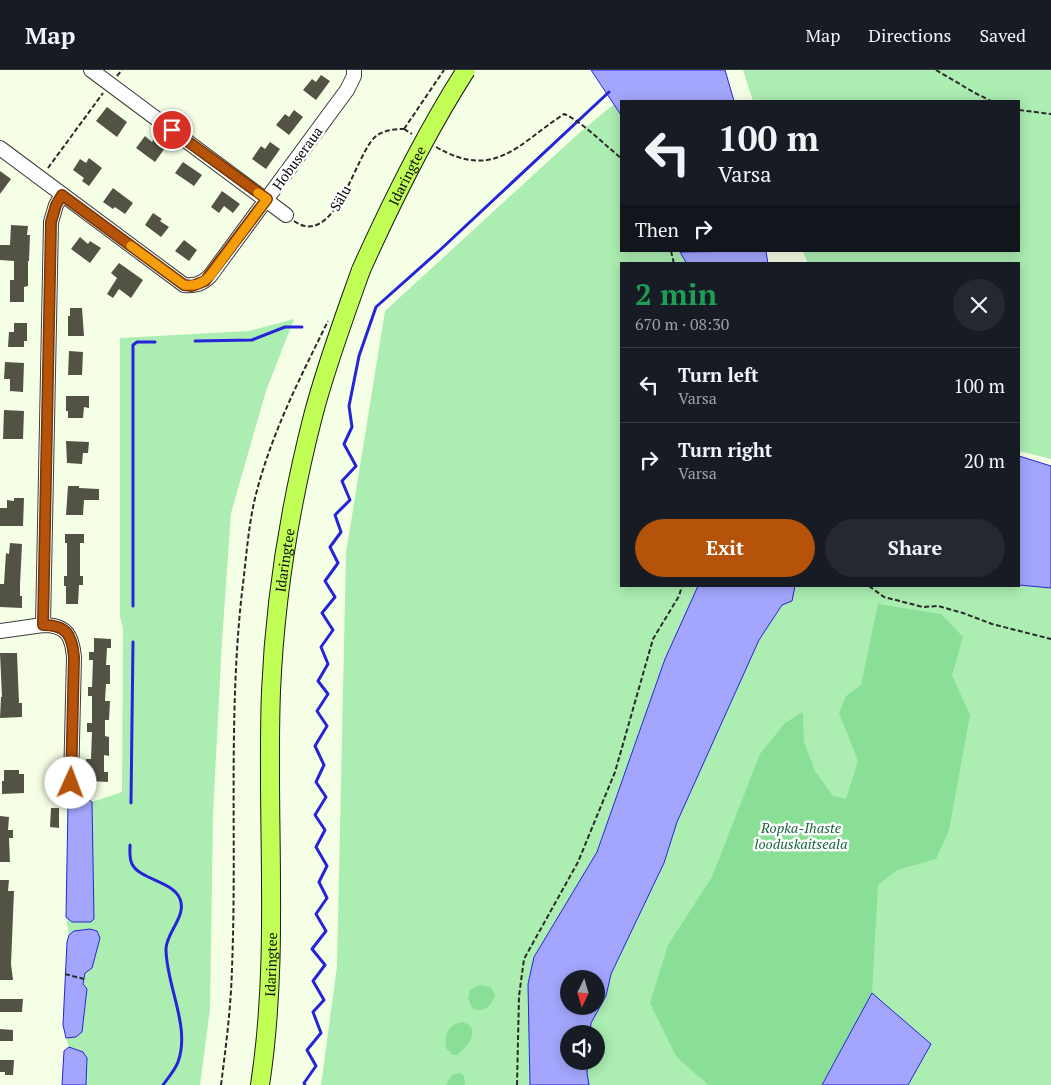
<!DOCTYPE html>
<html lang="en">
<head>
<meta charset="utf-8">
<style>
	body { margin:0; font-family:"PT Serif",serif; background:#242831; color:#f1f3f6; height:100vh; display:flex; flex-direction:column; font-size:19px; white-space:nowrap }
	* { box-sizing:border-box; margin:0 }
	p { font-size:16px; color:#9ea1a6 }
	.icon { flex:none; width:28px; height:28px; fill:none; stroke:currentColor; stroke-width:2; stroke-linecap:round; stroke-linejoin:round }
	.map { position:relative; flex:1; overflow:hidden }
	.drawer { position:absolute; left:620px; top:192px; width:400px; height:325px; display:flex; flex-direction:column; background:#171b24; border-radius:0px; box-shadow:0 2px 12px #0003 }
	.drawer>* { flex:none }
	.banner { position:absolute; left:620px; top:30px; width:400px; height:152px; border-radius:0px; box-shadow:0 2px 12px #0003; background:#171b24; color:#f1f3f6; overflow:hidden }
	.needle { width:32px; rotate:185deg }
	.buttons { position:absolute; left:560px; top:900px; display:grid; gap:10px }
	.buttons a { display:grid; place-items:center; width:45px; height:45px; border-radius:50%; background:#171b24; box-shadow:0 2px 12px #0003; font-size:25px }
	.pin { position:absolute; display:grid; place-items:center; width:42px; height:42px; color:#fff; margin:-21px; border:2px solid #fff; border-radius:50%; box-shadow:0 1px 5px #0007 }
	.me { position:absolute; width:55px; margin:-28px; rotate:2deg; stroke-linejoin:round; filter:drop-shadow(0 0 4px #0008) }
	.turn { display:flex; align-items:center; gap:18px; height:105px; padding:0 15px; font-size:22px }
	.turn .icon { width:65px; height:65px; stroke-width:2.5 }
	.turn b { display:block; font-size:35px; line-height:42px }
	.then { display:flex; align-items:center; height:48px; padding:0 15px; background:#0003; gap:10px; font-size:19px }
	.round { display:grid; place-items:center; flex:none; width:52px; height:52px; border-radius:26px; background:#242831 }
	.overview { display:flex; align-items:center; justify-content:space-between; height:85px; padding:0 15px }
	h1 { font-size:30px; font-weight:800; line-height:38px; color:#1e9e55 }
	.primary-button { display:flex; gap:10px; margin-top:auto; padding:10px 15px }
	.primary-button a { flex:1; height:58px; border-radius:30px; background:#b45309; color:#fff; font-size:20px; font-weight:800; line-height:58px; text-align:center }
	.primary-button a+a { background:#242831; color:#f1f3f6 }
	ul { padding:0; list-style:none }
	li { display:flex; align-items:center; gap:15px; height:75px; padding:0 15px; border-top:1px solid #363941 }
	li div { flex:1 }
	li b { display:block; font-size:19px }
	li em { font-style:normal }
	header { display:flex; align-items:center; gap:30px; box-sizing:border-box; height:70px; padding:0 25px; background:#171b24; border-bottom:1px solid #363941 }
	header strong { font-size:24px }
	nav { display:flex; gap:28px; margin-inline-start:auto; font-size:18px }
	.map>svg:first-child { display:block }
	.green { fill:#acedb2; fill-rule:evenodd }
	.forest { fill:#8adf97 }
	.water { fill:#a4a6fd; stroke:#2524db; fill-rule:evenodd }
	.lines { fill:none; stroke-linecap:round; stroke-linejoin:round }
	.stream { stroke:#2524db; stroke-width:3 }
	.building { fill:#535345 }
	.minor-casing { stroke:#3c3c3c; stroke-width:16 }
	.major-casing { stroke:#1a1a1a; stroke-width:20 }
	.path { stroke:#2b2b2b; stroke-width:2; stroke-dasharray:5 2.5; stroke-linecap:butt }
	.minor { stroke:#fff; stroke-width:14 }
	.major { stroke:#c2ff56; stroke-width:18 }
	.major-bridge-casing { stroke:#1a1a1a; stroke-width:20; stroke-linecap:butt }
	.major-bridge { stroke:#c2ff56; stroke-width:18 }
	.route-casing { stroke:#753606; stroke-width:12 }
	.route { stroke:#b45309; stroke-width:9 }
	.slow { stroke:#f59e0b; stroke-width:9 }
	.labels { text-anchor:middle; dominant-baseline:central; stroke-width:5; stroke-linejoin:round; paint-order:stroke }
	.street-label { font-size:14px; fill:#090909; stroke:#fff }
	.park-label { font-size:14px; font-style:italic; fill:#156635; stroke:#fff }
</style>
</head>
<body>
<header>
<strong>Map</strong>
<nav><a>Map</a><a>Directions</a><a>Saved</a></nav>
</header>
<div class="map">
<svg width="1051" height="1015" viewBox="0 0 1051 1015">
	<rect width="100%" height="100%" fill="#f5ffe6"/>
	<path class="green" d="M743,0H1051V389L1019,381V194H808L803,181H1019V31H753Z
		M614,34L621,45V181H680L687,194H621V516H1019V515L1051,518V1015H321L337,896L346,483L385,241L578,64ZM569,909H596V936H569ZM569,964H596V991H569Z
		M294,249L266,321L231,443L222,571L213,745L210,939L200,1015H86L87,988L83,982L69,977L66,968L76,967L85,902L75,861L69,865L66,847L72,852L94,849L92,732L122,722L123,558L120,547V268L249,261Z"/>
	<path class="forest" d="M878,534L941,544L963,567L952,605L970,645L949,760L936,789L897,800L878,815L872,923L822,1015H708L676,986L650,933L668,875L712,807L760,684L785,653L803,642L804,672L815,701L833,726L846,729L858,691L839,643L846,626L861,615Z
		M479,915L491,917L495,925C491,936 484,944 472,938L468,928L470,920Z
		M462,952C483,957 467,978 457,985H453L446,978C444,966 448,954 462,952Z
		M460,1003L464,1006L465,1015H446L452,1005Z"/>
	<path class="water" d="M591,0H725L734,31H621V45Z
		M766,181L768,194H687L680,182Z
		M1019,386L1051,396V518L1019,515Z
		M698,516H795L792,531L782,535L759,570L677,752L664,793L611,904L606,926L591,953L590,964H569V991H588L587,1003L589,1015H530L528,914L534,887L597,782L665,589ZM569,909H596V936H569Z
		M88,729L92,732L94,849L91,852H72L66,847L68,735L70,730Z
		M90,859L97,861L100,868L92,898L85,903L83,914L87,919L82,962L76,967L66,968L63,955L67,872L69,865L74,861Z
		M872,923L931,974L908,1015H822Z
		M69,977L83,982L87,988L86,1015H62L64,981Z"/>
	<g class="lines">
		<path class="stream" d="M195,271L252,270L285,257H302
			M133,536V275L137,272H155
			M131,733L133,572
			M130,775C130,781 129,788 132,794C140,810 173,811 180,829C187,846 166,863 166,879C166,915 191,957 178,992C175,1000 168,1008 163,1015
			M305,1015L304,1013L316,996L307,980L321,963L313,942L324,930L313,911L325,895L312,879L326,861L316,844L327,828L319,812L327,796L316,777L325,760L315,745L326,727L316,712L324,695L315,676L327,656L317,641L328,624L318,611L328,594L321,577L333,560L322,543L335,527L325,511L338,493L330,477L341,462L335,445L350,430L342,411L356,396L344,374L352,357L349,336L359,286L376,237L440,180L609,22"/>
	</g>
	<path class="building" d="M321,5L330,11L316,30L303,20L312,9L316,12Z
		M107,37L127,52L117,67L96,51Z
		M294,40L303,47L289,65L276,55L285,44L289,47Z
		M145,66L152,72L154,69L165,78L155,92L136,78Z
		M270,72L280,79L266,99L252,89L261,76L265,79Z
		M89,88L102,98L89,116L82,111L84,108L73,100L80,89L86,93Z
		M183,92L202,105L194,116L175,103Z
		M0,101L11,109L0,124Z
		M113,118L133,133L125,144L115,137L113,139L103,132Z
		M222,121L240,134L233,143L224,136L219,143L211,137Z
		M153,143L162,149L160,151L169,157L161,167L145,155Z
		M11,155L28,156L27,165H30L29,191H28V216L24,217V232H10V210H14V191L0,190V175H10Z
		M80,167L88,174L90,171L101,178L90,193L71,179Z
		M184,170L197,180L189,191L175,181Z
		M119,193L143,210L131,228L119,219L113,228L107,224L117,208L111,203Z
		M70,238H82L84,266H68V246H70Z
		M14,253H27V271H24V277H8L9,262H14Z
		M69,281L83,282L82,305H68Z
		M5,292L24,293L23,322L10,321V309H4Z
		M66,326H89V338L84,337L83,348H68V341H66Z
		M4,340L24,341L23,369H3Z
		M66,371L89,372L88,383H83L82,394L67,393Z
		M68,416H79V418L99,419V430H84L83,445H66Z
		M14,428H24L23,456H0V438H7V430L14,431Z
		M65,464H84V473H80V506H83V515H79L78,534H66V516H64V506H67V473H65Z
		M10,473L22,474L20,514V526H22V538L0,537V514H4L6,483L9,484Z
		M94,568L111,569V578H107L106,595H110V614H106L105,631H110L109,650H105V666L109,667V686L104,685V702H108V712L91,711V698H86V689H91L92,662H87V653H92V626H88V617H92L93,590H89V582H94Z
		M0,583H17L19,633H22V647L0,648L1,627H2Z
		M4,700H19V704H24V723L2,724V711H4Z
		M51,738H59V758L50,757Z
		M0,746L9,747L8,760H13V768H9L10,792H0Z
		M0,810H9L8,821H14L11,894L13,910H0Z
		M0,929H23L22,942H0Z
		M0,959L13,960V971H0Z
		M0,990H14L13,1005H5V1002H0Z"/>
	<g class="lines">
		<defs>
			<path id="minor" d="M91,0L286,145
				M0,78L184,215C195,216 202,214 210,206L347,20L354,6V0
				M43,555C67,555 72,566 74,587L71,713
				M0,561L43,555L51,152L56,135L62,125"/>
			<g id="major">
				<path id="s1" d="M260,1015C280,885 266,752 271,621C275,528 290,436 313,346C326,296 344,248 361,200"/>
			</g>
		</defs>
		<use href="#minor" class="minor-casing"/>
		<use href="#major" class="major-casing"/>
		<path class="path" d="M936,0L975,23L991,31
			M117,6L122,0
			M1019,40L1051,44
			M404,59L412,64
			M404,59L444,0
			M436,77C495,111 518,74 564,44C580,50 606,76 621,88
			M48,98L103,23
			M294,151C335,180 355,85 375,67C383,60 394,59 404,59
			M671,181L674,194
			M869,516L884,527L923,537L938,536L963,543L992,554L1051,569
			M65,904L84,909
			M221,1015C226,976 231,937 232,898C237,772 228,647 242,522C246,491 248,458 255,428C271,364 299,310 328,251
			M517,1015L519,926L524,889L578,792L615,702L653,569L679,526L682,516"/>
		<use href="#minor" class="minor"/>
		<use href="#major" class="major"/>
		<defs>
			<g id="major-bridge">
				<path id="s2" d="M361,200C392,131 425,64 466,0"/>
			</g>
		</defs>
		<use href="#major-bridge" class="major-bridge-casing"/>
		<use href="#major-bridge" class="major-bridge"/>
	</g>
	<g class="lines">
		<defs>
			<path id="route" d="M71,713L74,587C72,565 67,555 43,555L51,152L56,135L62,125L184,215L192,216L205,211L267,129L172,60"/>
		</defs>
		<use href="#route" class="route-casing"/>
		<use href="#route" class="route"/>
		<path class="slow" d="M131,176L184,215C195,216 202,214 210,206L267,129L258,123"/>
	</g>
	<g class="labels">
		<g class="street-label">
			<text transform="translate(297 88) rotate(-54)">Hobuseraua</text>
			<text stroke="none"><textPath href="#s2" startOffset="105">Idaringtee</textPath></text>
			<text transform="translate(340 128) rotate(-60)">Sälu</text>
			<text stroke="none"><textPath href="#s1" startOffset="526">Idaringtee</textPath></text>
			<text stroke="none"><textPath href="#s1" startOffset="121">Idaringtee</textPath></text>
		</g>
		<g class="park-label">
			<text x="801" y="757">Ropka-Ihaste<tspan x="801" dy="16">looduskaitseala</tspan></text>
		</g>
	</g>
</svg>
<div class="buttons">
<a><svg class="needle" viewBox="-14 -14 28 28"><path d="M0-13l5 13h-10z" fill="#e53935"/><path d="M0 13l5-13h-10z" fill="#9ea1a6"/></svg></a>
<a><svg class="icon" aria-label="sound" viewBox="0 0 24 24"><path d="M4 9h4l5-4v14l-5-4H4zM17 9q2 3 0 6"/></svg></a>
</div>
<div class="pin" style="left:172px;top:60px;background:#d93025"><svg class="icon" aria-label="arrive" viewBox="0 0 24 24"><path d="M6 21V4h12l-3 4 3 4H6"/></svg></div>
<svg class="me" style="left:71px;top:713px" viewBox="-20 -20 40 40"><circle r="19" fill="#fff"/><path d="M0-13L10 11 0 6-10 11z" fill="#b45309"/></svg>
<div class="banner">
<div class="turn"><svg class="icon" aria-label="left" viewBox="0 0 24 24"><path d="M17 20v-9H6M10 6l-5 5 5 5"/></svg><div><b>100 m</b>Varsa</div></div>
<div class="then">Then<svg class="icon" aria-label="right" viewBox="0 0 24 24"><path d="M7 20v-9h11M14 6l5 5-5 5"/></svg></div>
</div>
<section class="drawer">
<div class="overview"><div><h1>2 min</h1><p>670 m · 08:30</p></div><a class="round"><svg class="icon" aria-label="close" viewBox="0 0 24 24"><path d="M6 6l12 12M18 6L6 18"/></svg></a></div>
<ul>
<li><svg class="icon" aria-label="left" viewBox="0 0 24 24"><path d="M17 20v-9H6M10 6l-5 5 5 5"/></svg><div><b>Turn left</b><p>Varsa</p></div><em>100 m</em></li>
<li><svg class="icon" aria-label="right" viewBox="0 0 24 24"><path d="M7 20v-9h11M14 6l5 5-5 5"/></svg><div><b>Turn right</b><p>Varsa</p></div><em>20 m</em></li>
</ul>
<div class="primary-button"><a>Exit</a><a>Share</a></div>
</section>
</div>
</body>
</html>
